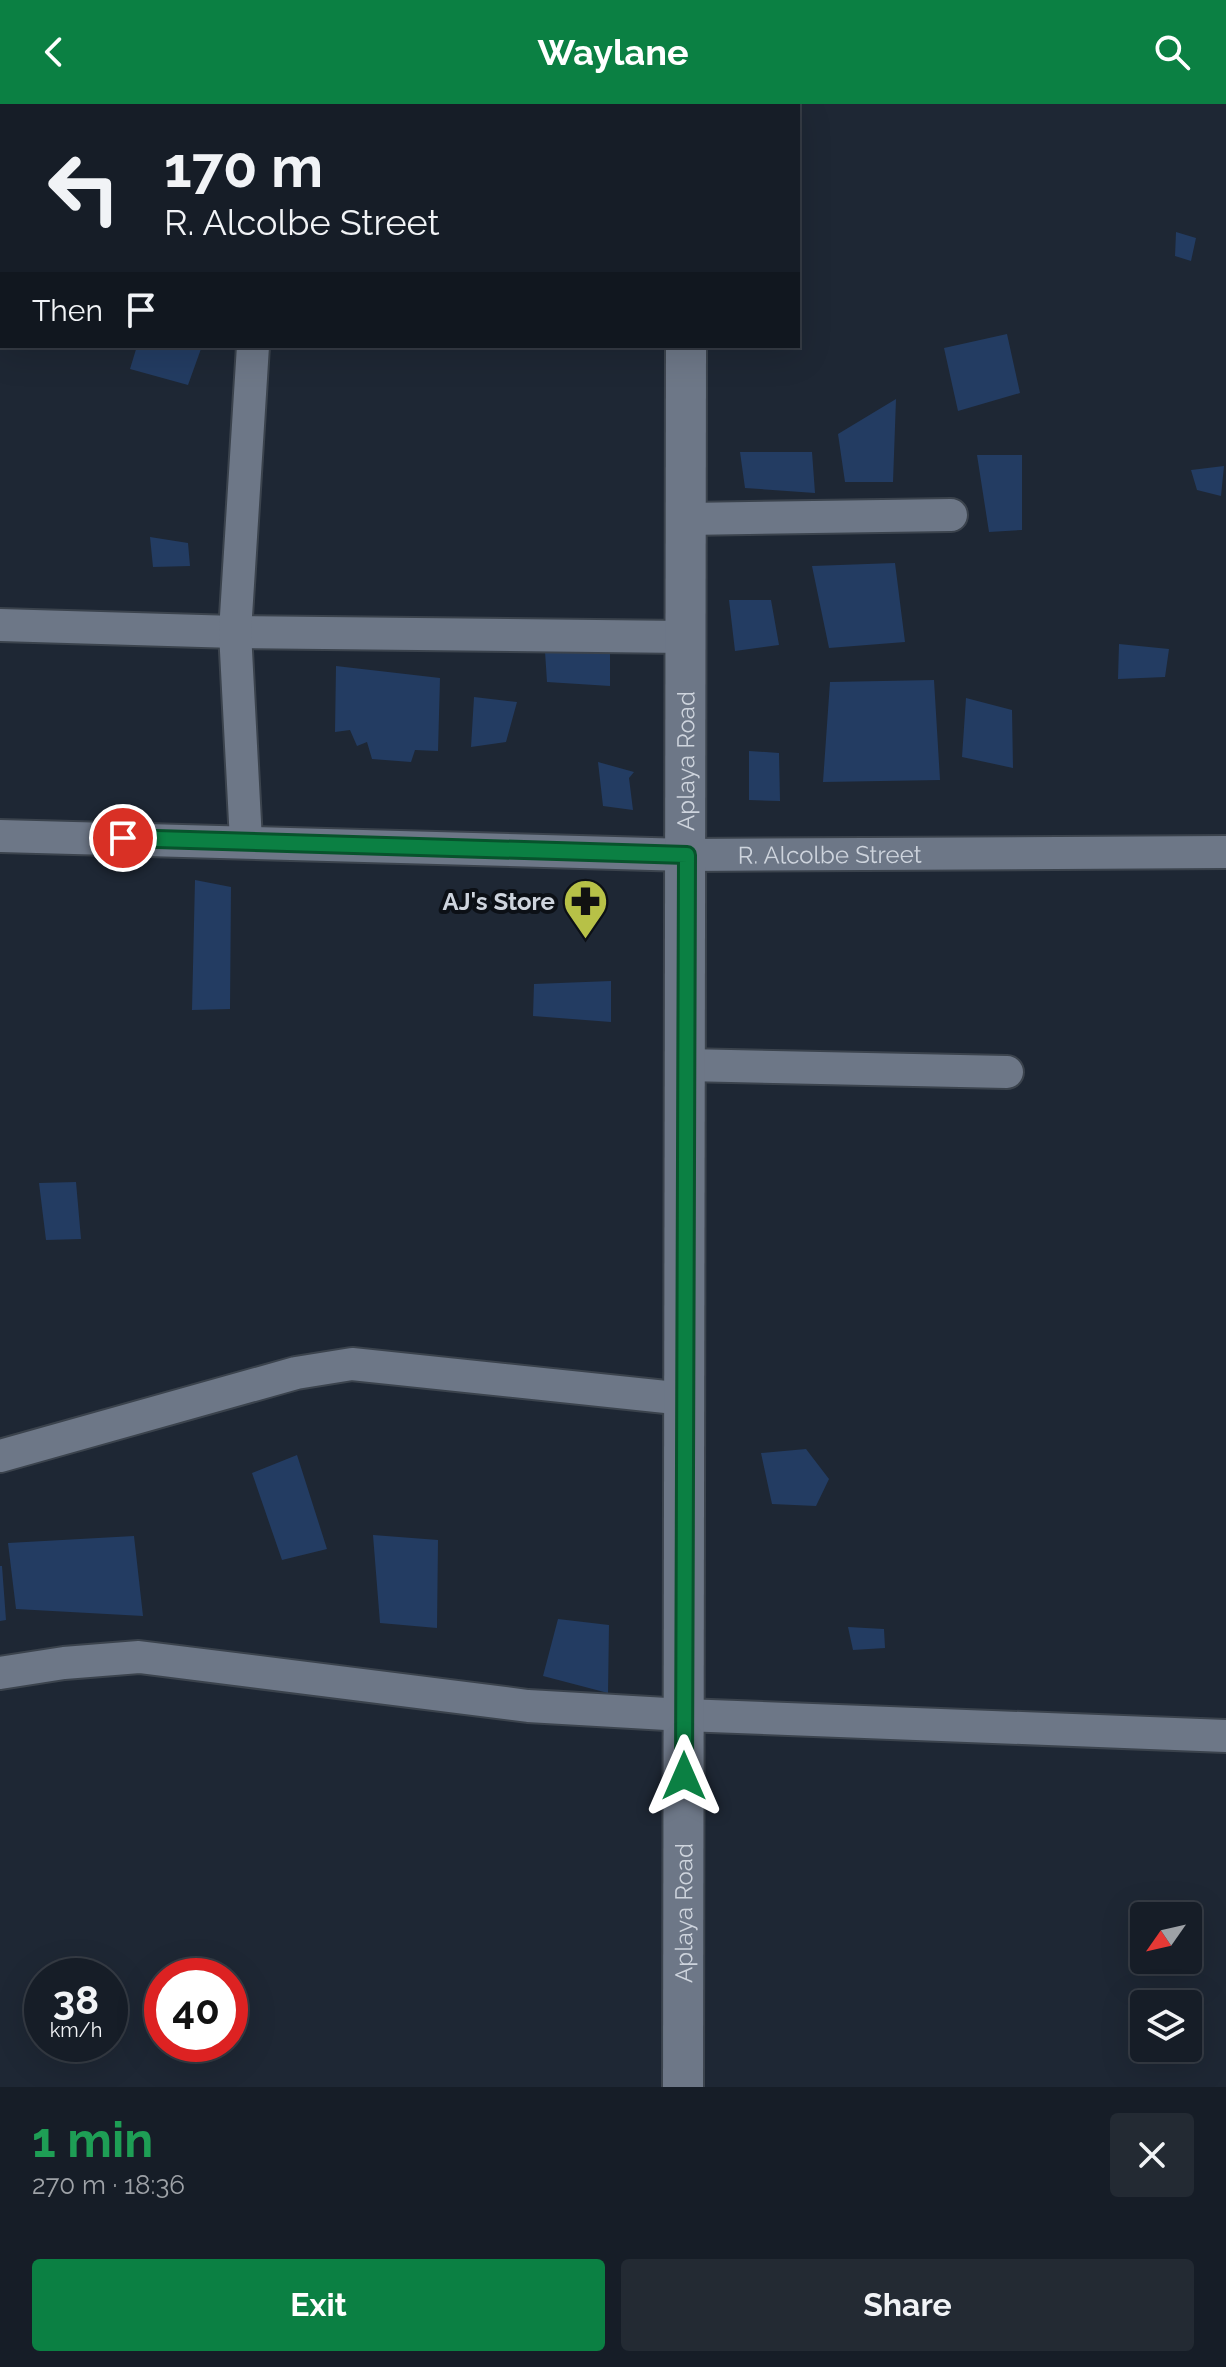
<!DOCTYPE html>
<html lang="en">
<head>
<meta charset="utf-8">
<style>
	body { margin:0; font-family:Raleway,sans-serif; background:#232a33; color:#f1f3f6; height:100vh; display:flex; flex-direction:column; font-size:30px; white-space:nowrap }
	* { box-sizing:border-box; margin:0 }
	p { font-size:26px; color:#9ea2a7 }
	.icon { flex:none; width:44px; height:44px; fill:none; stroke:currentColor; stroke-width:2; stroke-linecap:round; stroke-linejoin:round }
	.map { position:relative; height:1983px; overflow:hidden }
	.details { display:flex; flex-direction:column; background:#161d27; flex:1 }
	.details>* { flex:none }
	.banner { position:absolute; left:0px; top:0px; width:800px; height:244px; box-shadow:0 8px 32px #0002,0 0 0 2px #353b44; background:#161d27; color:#f1f3f6; overflow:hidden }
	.needle { width:52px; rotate:236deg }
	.controls { position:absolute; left:1130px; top:1798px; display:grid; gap:16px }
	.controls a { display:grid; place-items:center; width:72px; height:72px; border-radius:8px; background:#161d27; box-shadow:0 8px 32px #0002,0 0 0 2px #353b44; font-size:40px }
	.speed { position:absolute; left:24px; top:1854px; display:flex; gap:16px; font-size:40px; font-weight:700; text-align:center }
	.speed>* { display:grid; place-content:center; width:104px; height:104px; border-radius:50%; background:#161d27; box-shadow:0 8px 32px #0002,0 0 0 2px #353b44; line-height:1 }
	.speed small { font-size:20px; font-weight:400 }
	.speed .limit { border:12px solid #d22; background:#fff; color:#111 }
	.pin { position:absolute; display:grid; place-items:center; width:68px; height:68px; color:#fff; margin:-34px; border:4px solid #fff; border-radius:50%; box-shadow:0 2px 8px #0007 }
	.me { position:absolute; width:88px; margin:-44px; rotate:0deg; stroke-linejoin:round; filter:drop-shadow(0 0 6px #0008) }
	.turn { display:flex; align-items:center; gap:28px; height:168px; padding:0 32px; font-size:36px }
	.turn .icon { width:104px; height:104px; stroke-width:2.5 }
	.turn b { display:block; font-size:56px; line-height:68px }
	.then { display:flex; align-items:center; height:76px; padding:0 32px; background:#0003; gap:16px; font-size:30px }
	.round { display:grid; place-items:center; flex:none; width:84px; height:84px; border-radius:8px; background:#232a33 }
	.summary { display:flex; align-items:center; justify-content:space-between; height:136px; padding:0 32px }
	h1 { font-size:48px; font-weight:700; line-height:60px; color:#1e9e55 }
	.cta { display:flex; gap:16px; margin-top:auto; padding:16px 32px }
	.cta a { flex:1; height:92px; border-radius:8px; background:#0b8043; color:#fff; font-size:32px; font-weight:700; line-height:92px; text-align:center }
	.cta a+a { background:#232a33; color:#f1f3f6 }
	header { display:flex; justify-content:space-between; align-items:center; height:104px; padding:0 32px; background:#0b8043; color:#fff; font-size:36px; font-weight:700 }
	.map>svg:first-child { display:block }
	.building { fill:#233c62 }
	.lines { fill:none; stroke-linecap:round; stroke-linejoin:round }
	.minor-casing { stroke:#3b434d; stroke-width:36 }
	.tertiary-casing { stroke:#3b434d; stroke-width:44 }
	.minor { stroke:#6d7787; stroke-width:32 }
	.tertiary { stroke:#6d7787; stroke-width:40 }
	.route-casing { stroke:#07532c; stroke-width:20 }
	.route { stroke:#0b8043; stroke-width:14 }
	.labels { text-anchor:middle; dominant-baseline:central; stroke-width:8; stroke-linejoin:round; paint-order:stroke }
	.street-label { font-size:24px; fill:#ced4dd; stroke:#0c1016 }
	.poi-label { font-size:24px; font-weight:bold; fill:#ced4dd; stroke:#0c1016; text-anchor:end }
</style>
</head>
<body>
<header><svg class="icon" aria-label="back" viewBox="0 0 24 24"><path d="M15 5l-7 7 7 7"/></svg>Waylane<svg class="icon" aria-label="search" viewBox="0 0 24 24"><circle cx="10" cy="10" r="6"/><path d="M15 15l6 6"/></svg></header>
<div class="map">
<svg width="1226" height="1983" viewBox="0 0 1226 1983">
	<rect width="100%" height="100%" fill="#1e2734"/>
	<path class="building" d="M1176,128L1196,134L1191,157L1175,152Z
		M1007,230L1020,289L958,307L944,244Z
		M137,242H202L188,281L130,265Z
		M896,295L893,378H845L838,330Z
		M740,348H812L815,389L745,384Z
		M977,351H1022V426L989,428Z
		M1224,362L1221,392L1197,386L1191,366Z
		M150,433L188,439L190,462L153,463Z
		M895,459L905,538L829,544L812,462Z
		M729,496H771L779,541L735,547Z
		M544,532L610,534V582L547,578Z
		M1119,540L1169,545L1165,573L1118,575Z
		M336,562L440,574L438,647L415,646L411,658L372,655L367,638L357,642L350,626L335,628Z
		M934,576L940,676L823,678L830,578Z
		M474,593L517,598L506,638L471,643Z
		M966,594L1012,606L1013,664L962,653Z
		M749,647L779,649L780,697L749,696Z
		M598,658L634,668L629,674L633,706L603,702Z
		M195,776L231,783L230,905L192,906Z
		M611,877V918L533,912L534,880Z
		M76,1078L81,1135L46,1136L39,1079Z
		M806,1345L829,1375L816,1402L772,1400L761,1349Z
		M297,1351L327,1445L282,1456L252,1369Z
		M373,1431L438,1436L437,1524L380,1519Z
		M134,1432L143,1512L16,1505L8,1439Z
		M0,1462H2L6,1516L0,1517Z
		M558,1515L609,1521L608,1589L543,1572Z
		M848,1523L884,1525L885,1544L853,1546Z"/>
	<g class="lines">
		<defs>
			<g id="minor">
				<path d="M0,148H2"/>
				<path d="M687,415L951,411"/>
				<path d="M0,521L235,528L686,533"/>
				<path id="s1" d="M0,732L687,751L1226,748"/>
				<path d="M246,737L235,528L253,242"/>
				<path d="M686,961L1007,968"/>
				<path d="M0,1352L296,1269L352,1260L685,1295"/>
				<path d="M0,1569L64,1559L139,1553L528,1602L684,1611L1226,1632"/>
			</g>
			<g id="tertiary">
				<path d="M685,0V2"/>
				<path id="s2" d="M683,1983L686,242"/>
			</g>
		</defs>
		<use href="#minor" class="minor-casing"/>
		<use href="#tertiary" class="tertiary-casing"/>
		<use href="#minor" class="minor"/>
		<use href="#tertiary" class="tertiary"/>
	</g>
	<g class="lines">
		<defs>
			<path id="route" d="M123,734L687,751L684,1672"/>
		</defs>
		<use href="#route" class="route-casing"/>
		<use href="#route" class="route"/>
	</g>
	<defs>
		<symbol id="pharmacy-pin" viewBox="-11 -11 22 30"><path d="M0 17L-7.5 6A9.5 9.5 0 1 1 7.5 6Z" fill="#b7c147" stroke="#0c1016"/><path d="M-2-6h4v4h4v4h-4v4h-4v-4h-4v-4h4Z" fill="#111"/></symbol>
	</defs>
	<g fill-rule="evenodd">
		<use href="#pharmacy-pin" x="560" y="772" width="51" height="69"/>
	</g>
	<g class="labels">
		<g class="street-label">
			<text stroke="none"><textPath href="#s2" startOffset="1326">Aplaya Road</textPath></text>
			<text stroke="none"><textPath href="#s1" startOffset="830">R. Alcolbe Street</textPath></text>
			<text stroke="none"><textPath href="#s2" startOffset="174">Aplaya Road</textPath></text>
		</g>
		<g class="poi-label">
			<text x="555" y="797">AJ's Store</text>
		</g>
	</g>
</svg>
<div class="controls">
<a><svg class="needle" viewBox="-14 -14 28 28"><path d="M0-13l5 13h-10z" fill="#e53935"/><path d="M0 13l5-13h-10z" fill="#9ea2a7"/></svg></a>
<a><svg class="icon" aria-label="layers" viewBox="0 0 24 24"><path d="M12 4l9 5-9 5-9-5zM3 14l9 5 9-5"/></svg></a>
</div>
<div class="speed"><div>38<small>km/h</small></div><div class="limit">40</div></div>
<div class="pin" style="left:123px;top:734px;background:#d93025"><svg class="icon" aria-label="arrive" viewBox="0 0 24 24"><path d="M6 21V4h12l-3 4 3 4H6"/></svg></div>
<svg class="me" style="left:684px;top:1672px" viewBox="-20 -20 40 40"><path d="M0-17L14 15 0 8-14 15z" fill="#0b8043" stroke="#fff" stroke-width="4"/></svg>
<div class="banner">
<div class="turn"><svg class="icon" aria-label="left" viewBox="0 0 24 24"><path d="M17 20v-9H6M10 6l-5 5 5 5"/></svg><div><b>170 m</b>R. Alcolbe Street</div></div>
<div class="then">Then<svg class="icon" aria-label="arrive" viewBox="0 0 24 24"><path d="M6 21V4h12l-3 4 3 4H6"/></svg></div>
</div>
</div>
<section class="details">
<div class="summary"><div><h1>1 min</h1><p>270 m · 18:36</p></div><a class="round"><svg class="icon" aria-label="close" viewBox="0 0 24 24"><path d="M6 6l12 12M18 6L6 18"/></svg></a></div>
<div class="cta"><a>Exit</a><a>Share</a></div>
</section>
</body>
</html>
